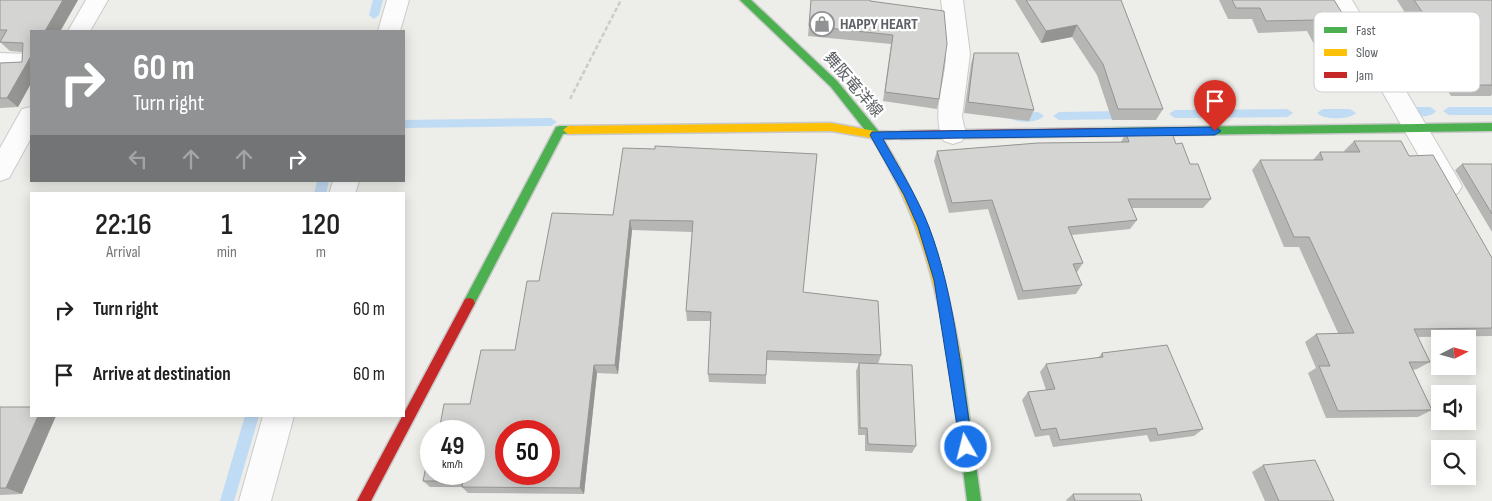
<!DOCTYPE html>
<html lang="en">
<head>
<meta charset="utf-8">
<style>
	body { margin:0; font-family:"Sofia Sans Condensed","Noto Sans JP",sans-serif; background:#f2f2f2; color:#222; height:100vh; display:flex; flex-direction:column; font-size:19px; white-space:nowrap }
	* { box-sizing:border-box; margin:0 }
	p { font-size:16px; color:#767676 }
	.icon { flex:none; width:28px; height:28px; fill:none; stroke:currentColor; stroke-width:2; stroke-linecap:round; stroke-linejoin:round }
	.map { position:relative; flex:1; overflow:hidden }
	.panel { position:absolute; left:30px; top:192px; width:375px; height:225px; display:flex; flex-direction:column; background:#fff; border-radius:0px; box-shadow:0 2px 12px #0003 }
	.panel>* { flex:none }
	.guide { position:absolute; left:30px; top:30px; width:375px; height:152px; border-radius:0px; box-shadow:0 2px 12px #0003; background:#909294; color:#fff; overflow:hidden }
	.needle { width:32px; rotate:84deg }
	.fabs { position:absolute; left:1431px; top:330px; display:grid; gap:10px }
	.fabs a { display:grid; place-items:center; width:45px; height:45px; border-radius:0px; background:#fff; box-shadow:0 2px 12px #0003; font-size:25px }
	.speed { position:absolute; left:420px; top:420px; display:flex; gap:10px; font-size:25px; font-weight:700; text-align:center }
	.speed>* { display:grid; place-content:center; width:65px; height:65px; border-radius:50%; background:#fff; box-shadow:0 2px 12px #0003; line-height:1 }
	.speed small { font-size:12px; font-weight:400 }
	.speed .limit { border:8px solid #d22; background:#fff; color:#111 }
	.pin { position:absolute; display:grid; place-items:center; width:42px; height:42px; color:#fff; margin:-51px -21px; border-radius:50% 50% 50% 0; rotate:-45deg; box-shadow:0 0 5px #0007 }
	.pin .icon { rotate:45deg }
	.me { position:absolute; width:55px; margin:-28px; rotate:352deg; stroke-linejoin:round; filter:drop-shadow(0 0 4px #0008) }
	.turn { display:flex; align-items:center; gap:18px; height:105px; padding:0 20px; font-size:22px }
	.turn .icon { width:65px; height:65px; stroke-width:2.5 }
	.turn b { display:block; font-size:35px; line-height:42px }
	.lanes { display:flex; align-items:center; height:48px; padding:0 20px; background:#0003; justify-content:center; gap:25px; direction:ltr }
	.lanes .off { opacity:.35 }
	.eta { display:flex; justify-content:space-evenly; align-items:center; height:85px; text-align:center }
	.eta b { font-size:30px; font-weight:600; line-height:35px }
	ul { padding:0; list-style:none }
	li { display:flex; align-items:center; gap:15px; height:65px; padding:0 20px }
	li div { flex:1 }
	li b { display:block; font-size:19px }
	li em { font-style:normal }
	.map>svg:first-child { display:block }
	.lines { fill:none; stroke-linecap:round; stroke-linejoin:round }
	.stream { fill:#c0dbf4; fill-rule:evenodd }
	.street-casing { stroke:#cacbca; stroke-width:2 }
	.fast-casing { stroke:#c9c9c9; stroke-width:3 }
	.slow-casing { stroke:#c9c9c9; stroke-width:3 }
	.jam-casing { stroke:#c9c9c9; stroke-width:3 }
	.path { stroke:#c9cecb; stroke-width:2.5; stroke-dasharray:4.5 2.5; stroke-linecap:butt }
	.street { fill:#fcfcfc; fill-rule:evenodd }
	.fast { fill:#4caf50; fill-rule:evenodd }
	.slow { fill:#ffc107; fill-rule:evenodd }
	.jam { fill:#c62828; fill-rule:evenodd }
	.wall { fill:#b6b6b5 }
	.shaded-wall { fill:#949493 }
	.building { fill:#d4d4d2; stroke:#949493; fill-rule:evenodd }
	.route { fill:#1a73e8; stroke:#114b97 }
	.labels { text-anchor:middle; dominant-baseline:central; stroke-width:4.5; stroke-linejoin:round; paint-order:stroke }
	.poi-label { font-size:16px; font-weight:bold; fill:#5e6166; stroke:#fff; text-anchor:start }
	.street-label { font-size:16px; fill:#5e6166; stroke:#fff }
	.key { fill:#fff; stroke:#cfd0d1; stroke-width:1 }
	.key-label { font-size:14px; fill:#5e6166 }
</style>
</head>
<body>
<div class="map">
<svg width="1492" height="501" viewBox="0 0 1492 501">
	<rect width="100%" height="100%" fill="#edede9"/>
	<g class="lines">
		<path class="stream" d="M373,0H383L379,15L374,19L369,15Z
			M1416,107H1430L1436,111C1431,118 1415,118 1410,111Z
			M1449,107H1492V115H1449L1443,111Z
			M1287,109L1293,113L1287,117L1175,118L1169,114L1175,110Z
			M1323,109H1350L1356,113C1350,120 1323,120 1317,113Z
			M1127,111L1133,115L1127,119L1059,120L1053,116L1059,112Z
			M1038,112L1044,116C1038,123 1015,124 1009,117L1015,113Z
			M551,118L557,122L551,126L404,128V120Z
			M317,181H329L326,194H314Z
			M245,416H259L234,501H220Z"/>
		<defs>
			<path id="street" d="M86,0H108L90,31H68Z
				M387,0H409L400,31H378Z
				M941,0H963L970,54L962,117L966,134L962,141L953,144L944,141C930,114 946,82 946,54C946,36 943,18 941,0Z
				M1330,0H1352L1458,179L1462,186L1458,193L1449,197L1440,193Z
				M0,53L31,54V70L0,71Z
				M31,107V138L9,178L0,181V148L22,109Z
				M333,181H359L355,194H329Z
				M263,416H294L271,501H239Z"/>
			<path id="fast" d="M740,0H751L837,81L880,133L881,136L880,139H872L831,87Z
				M1492,123V131L1106,136L1101,132L1106,128Z
				M560,126H568L573,130L572,133L563,134L473,307L469,308L465,307L463,303L465,299L556,127Z
				M955,352L959,354L961,358L981,501H967L949,358L951,354Z"/>
			<path id="slow" d="M831,123L875,131L905,132L906,135L905,138L883,139C926,207 947,280 961,358L959,362L955,364L951,362L949,358C934,275 917,211 872,138L831,131L568,134L563,130L568,126Z"/>
			<path id="jam" d="M1106,128L1111,132L1106,136L901,139L896,135L901,131Z
				M469,298L473,299L475,303L473,307L371,501H357L465,299Z"/>
		</defs>
		<use href="#street" class="street-casing"/>
		<use href="#fast" class="fast-casing"/>
		<use href="#slow" class="slow-casing"/>
		<use href="#jam" class="jam-casing"/>
		<path class="path" d="M570,99L621,0"/>
		<use href="#street" class="street"/>
		<use href="#fast" class="fast"/>
		<use href="#slow" class="slow"/>
		<use href="#jam" class="jam"/>
	</g>
	<path class="wall" d="M0,0H78L18,107L0,108V63L22,62V52L10,51L0,42Z
		M811,0L870,1L939,99L937,109L883,101L891,44L808,36Z
		M1015,0H1121L1163,109L1156,120H1112L1097,75L1072,37L1041,43Z
		M1219,0H1334L1344,16L1383,69L1373,80L1342,81L1338,73H1329L1307,31L1258,33L1252,19H1228Z
		M1397,0H1492V94L1491,96H1451L1440,80H1402L1370,27L1380,16H1407Z
		M974,53L1034,110L1029,121L964,113L971,64Z
		M1126,133L1176,144L1190,164L1211,199L1203,208H1132L1137,220L1130,229L1072,235L1083,263L1077,272H1076L1082,285L1076,294L1018,300L988,209L949,213L934,161L937,151L1121,142Z
		M1354,141L1409,156L1492,258V336L1418,337L1430,362L1417,369L1413,370L1432,410L1418,417L1326,418L1308,373L1316,368L1305,342L1316,334L1338,333L1299,247H1284L1252,170L1260,160H1313L1320,152H1345L1344,151Z
		M623,148L881,355L878,364L766,360V384L709,382L708,374L711,321H687L686,311L692,232L632,230L618,374L597,373L584,494L468,493L462,487H430L423,481L470,404L515,350L539,281L613,215Z
		M1462,164H1492V232L1455,170Z
		M1102,353L1203,429L1194,436L1150,442L1147,435L1053,447L1049,435L1035,437L1022,400L1028,392L1046,390L1040,372L1046,364L1098,358Z
		M859,363L916,446L912,453L865,451V435H858L856,371Z
		M0,407L22,494L0,495Z
		M1263,465L1334,501H1265L1252,472Z
		M1073,494L1142,501H1067L1066,500Z"/>
	<path class="shaded-wall" d="M63,0H78L60,31H45Z
		M1077,25L1072,37L1041,43L1046,31Z
		M31,56V83L18,107L7,98Z
		M630,220L632,230L618,374L615,365Z
		M594,365L597,373L584,494L580,488Z
		M38,416H56L22,494L6,488Z"/>
	<path class="building" d="M0,0H63L45,31H31V56L7,98H0V63L22,62L23,43L0,42L7,30H0Z
		M811,0H870V1L944,11L947,44L939,99L885,92L893,35L809,26Z
		M1026,0H1121L1163,109H1118L1103,64L1077,25L1046,31Z
		M1232,0H1334L1344,16H1353L1383,69L1351,70L1347,61L1338,62L1316,20L1266,21L1260,8H1236Z
		M1414,0H1492V85H1463L1451,69H1412L1380,16H1425Z
		M974,53H1018L1034,110L968,102Z
		M1126,133H1172L1176,144L1182,143L1190,164H1198L1211,199H1128L1137,220L1068,227L1083,263L1073,264L1082,285L1023,291L992,200L952,203L937,151L1038,143L1129,142Z
		M1354,141H1401L1409,156L1433,155L1492,258V328L1414,329L1430,362H1409L1432,410L1338,411L1319,366H1330L1316,334L1354,333L1309,237H1294L1260,160H1323L1320,152H1360Z
		M655,146L817,154L803,292L878,301L881,355L767,351L766,375L708,374L711,312L686,311L693,221L630,220L615,365H594L580,488L462,487L463,481H423L431,443V474H474V431H439L444,404H470L481,350H515L527,281H539L552,213L613,215L623,148L655,149ZM506,431H549V474H506Z
		M1462,164H1492V214Z
		M1167,345L1203,429L1158,435L1156,428L1060,440L1056,428L1041,430L1028,392L1055,389L1046,364L1103,357L1102,353Z
		M859,363L912,365L916,446L868,444L867,428H860Z
		M0,407H31V416H38L6,488H0Z
		M1315,460L1334,501H1279L1263,465Z
		M1073,494H1140L1142,501H1075Z"/>
	<path class="route" d="M1215,127L1221,131L1215,135L883,139C899,168 917,196 929,227C955,295 961,374 973,447L971,451L966,453L961,451L934,280L918,227L904,195L870,135L872,132Z"/>
	<defs>
		<symbol id="shop-ring" viewBox="-11 -11 22 22"><circle r="9.5" fill="#fff" stroke="#909294" stroke-width="1.5"/><path d="M-5-2.5h2.3a2.7 3.5 0 0 1 5.4 0H5L5.5 6h-11ZM-1.5-2.5h3a1.5 2.3 0 0 0-3 0Z" fill="#909294"/></symbol>
	</defs>
	<g fill-rule="evenodd">
		<use href="#shop-ring" x="808" y="10" width="28" height="28"/>
	</g>
	<g class="labels">
		<g class="poi-label">
			<text x="840" y="24">HAPPY HEART</text>
		</g>
		<g class="street-label">
			<text transform="translate(853 85) rotate(49)">舞阪竜洋線</text>
		</g>
	</g>
	<rect x="1314" y="12" width="166" height="80" rx="8" class="key"/>
	<rect x="1324" y="27" width="23" height="6" fill="#4caf50"/>
	<rect x="1324" y="49" width="23" height="7" fill="#ffc107"/>
	<rect x="1324" y="72" width="23" height="6" fill="#c62828"/>
	<g class="key-label">
		<text x="1356" y="35">Fast</text>
		<text x="1356" y="57">Slow</text>
		<text x="1356" y="80">Jam</text>
	</g>
</svg>
<div class="fabs">
<a><svg class="needle" viewBox="-14 -14 28 28"><path d="M0-13l5 13h-10z" fill="#e53935"/><path d="M0 13l5-13h-10z" fill="#767676"/></svg></a>
<a><svg class="icon" aria-label="sound" viewBox="0 0 24 24"><path d="M4 9h4l5-4v14l-5-4H4zM17 9q2 3 0 6"/></svg></a>
<a><svg class="icon" aria-label="search" viewBox="0 0 24 24"><circle cx="10" cy="10" r="6"/><path d="M15 15l6 6"/></svg></a>
</div>
<div class="speed"><div>49<small>km/h</small></div><div class="limit">50</div></div>
<div class="pin" style="left:1215px;top:131px;background:#d93025"><svg class="icon" aria-label="arrive" viewBox="0 0 24 24"><path d="M6 21V4h12l-3 4 3 4H6"/></svg></div>
<svg class="me" style="left:966px;top:447px" viewBox="-20 -20 40 40"><circle r="17" fill="#1a73e8" stroke="#fff" stroke-width="3"/><path d="M0-11L8 9 0 5-8 9z" fill="#fff"/></svg>
<div class="guide">
<div class="turn"><svg class="icon" aria-label="right" viewBox="0 0 24 24"><path d="M7 20v-9h11M14 6l5 5-5 5"/></svg><div><b>60 m</b>Turn right</div></div>
<div class="lanes"><svg class="icon off" aria-label="left" viewBox="0 0 24 24"><path d="M17 20v-9H6M10 6l-5 5 5 5"/></svg><svg class="icon off" aria-label="ahead" viewBox="0 0 24 24"><path d="M12 20V5M6 11l6-6 6 6"/></svg><svg class="icon off" aria-label="ahead" viewBox="0 0 24 24"><path d="M12 20V5M6 11l6-6 6 6"/></svg><svg class="icon" aria-label="right" viewBox="0 0 24 24"><path d="M7 20v-9h11M14 6l5 5-5 5"/></svg></div>
</div>
<section class="panel">
<div class="eta">
<div><b>22:16</b><p>Arrival</p></div>
<div><b>1</b><p>min</p></div>
<div><b>120</b><p>m</p></div>
</div>
<ul>
<li><svg class="icon" aria-label="right" viewBox="0 0 24 24"><path d="M7 20v-9h11M14 6l5 5-5 5"/></svg><div><b>Turn right</b></div><em>60 m</em></li>
<li><svg class="icon" aria-label="arrive" viewBox="0 0 24 24"><path d="M6 21V4h12l-3 4 3 4H6"/></svg><div><b>Arrive at destination</b></div><em>60 m</em></li>
</ul>
</section>
</div>
</body>
</html>
